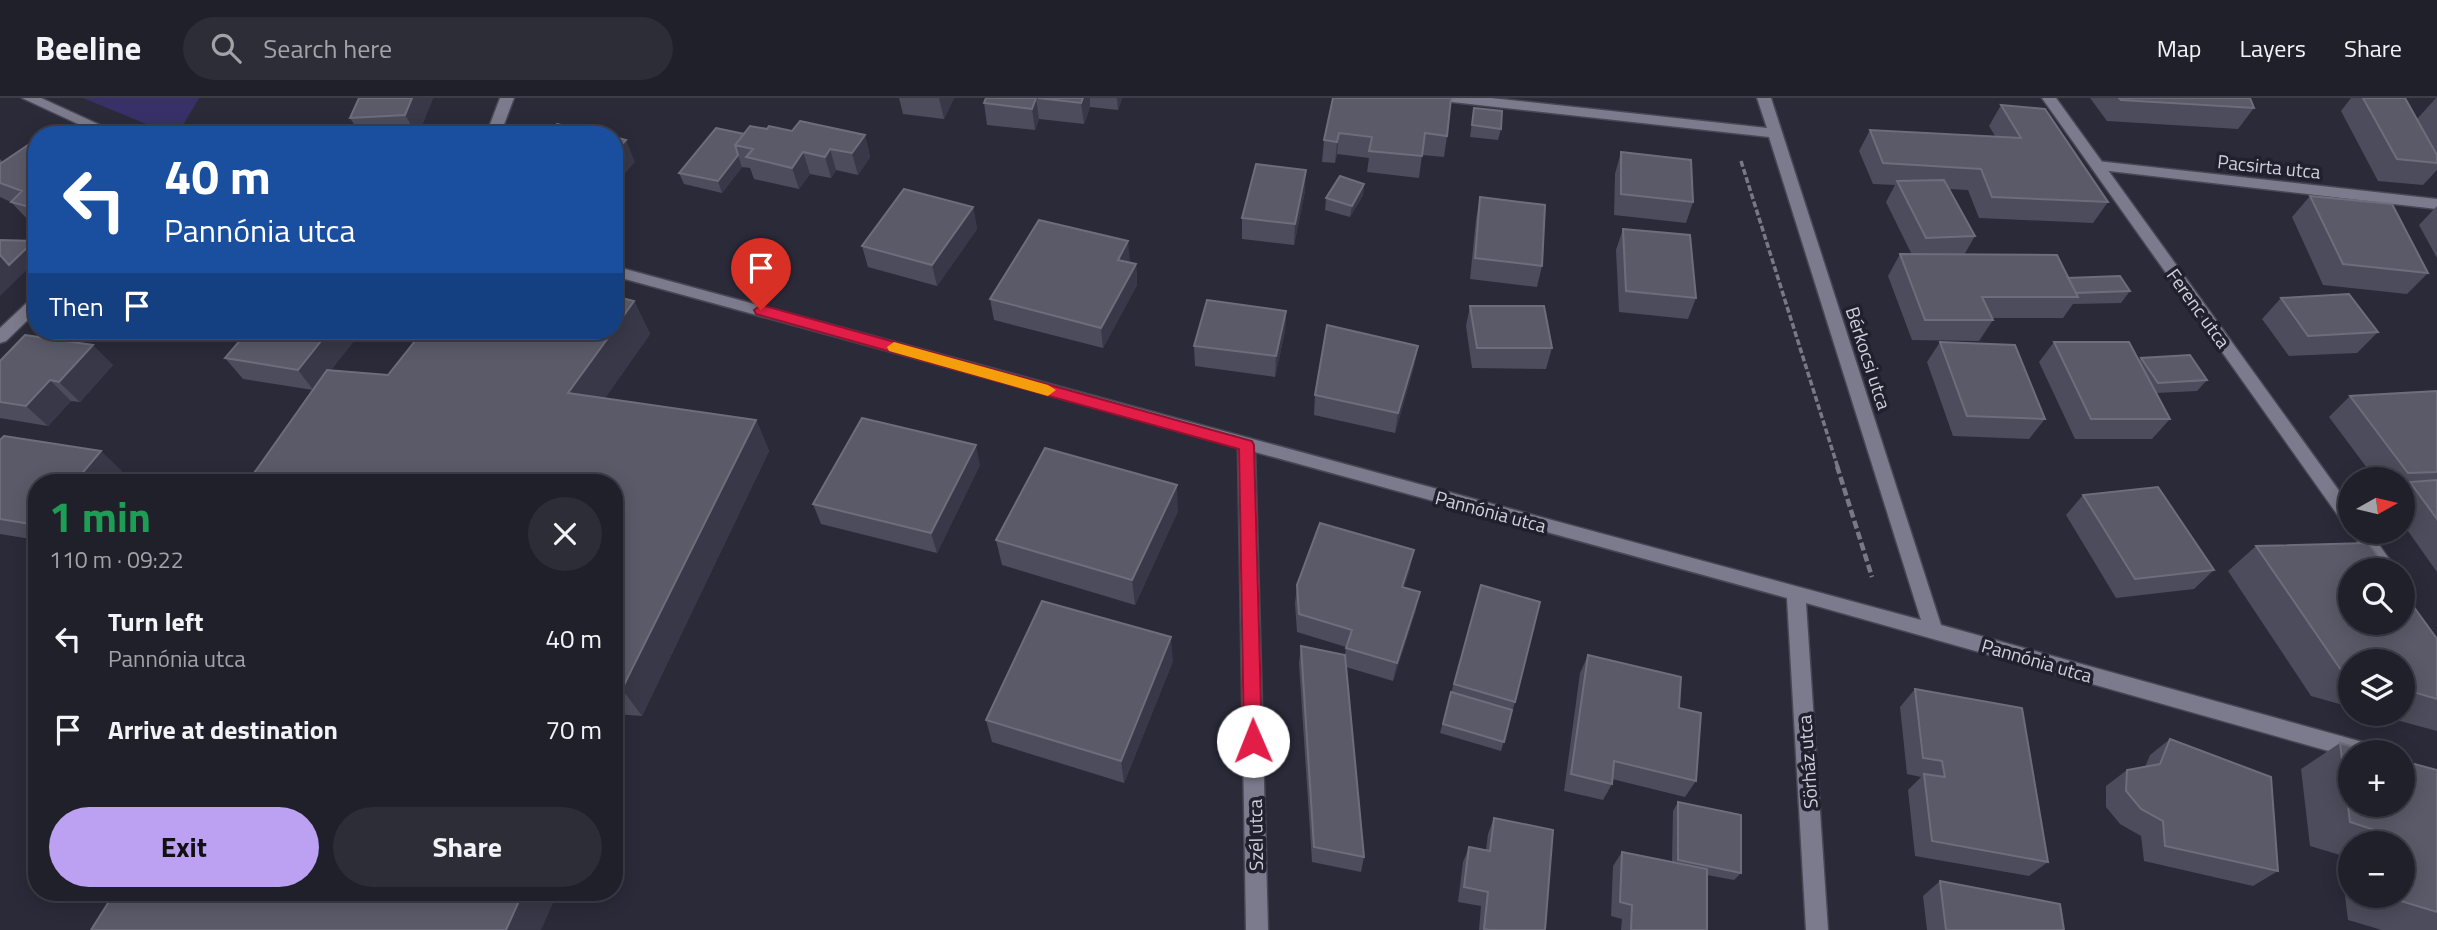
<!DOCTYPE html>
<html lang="en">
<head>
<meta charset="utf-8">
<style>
	body { margin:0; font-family:"Titillium Web",sans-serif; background:#2d2d37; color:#f1f3f6; height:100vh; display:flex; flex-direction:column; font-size:26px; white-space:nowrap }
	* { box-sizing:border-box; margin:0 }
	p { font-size:23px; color:#a2a3a9 }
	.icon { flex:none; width:38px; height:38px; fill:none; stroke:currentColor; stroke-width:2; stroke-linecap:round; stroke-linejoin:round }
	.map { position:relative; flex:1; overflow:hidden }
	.drawer { position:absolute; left:28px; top:376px; width:595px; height:427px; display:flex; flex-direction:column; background:#20202b; border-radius:28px; box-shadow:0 4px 18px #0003,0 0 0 2px #3d3e47 }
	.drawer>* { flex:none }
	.top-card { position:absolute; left:28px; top:28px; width:595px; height:214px; border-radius:28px; box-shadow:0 4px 18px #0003,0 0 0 2px #3d3e47; background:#1a4fa0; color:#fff; overflow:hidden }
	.needle { width:46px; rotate:82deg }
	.tools { position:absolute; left:2338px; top:369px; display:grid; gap:14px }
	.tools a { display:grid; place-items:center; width:77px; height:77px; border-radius:50%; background:#20202b; box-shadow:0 4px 18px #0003,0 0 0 2px #3d3e47; font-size:35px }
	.pin { position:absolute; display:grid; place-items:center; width:60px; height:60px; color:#fff; margin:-72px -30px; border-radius:50% 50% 50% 0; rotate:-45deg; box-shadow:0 0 7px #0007 }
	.pin .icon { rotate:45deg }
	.me { position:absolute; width:77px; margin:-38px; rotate:359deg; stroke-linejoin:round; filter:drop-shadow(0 0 5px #0008) }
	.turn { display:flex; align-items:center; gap:24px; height:147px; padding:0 21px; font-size:32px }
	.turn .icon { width:91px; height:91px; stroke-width:2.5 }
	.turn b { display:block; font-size:49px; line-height:60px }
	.then { display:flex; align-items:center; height:66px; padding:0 21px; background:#0003; gap:14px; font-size:26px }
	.round { display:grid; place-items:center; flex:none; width:74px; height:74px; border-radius:37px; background:#2d2d37 }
	.head { display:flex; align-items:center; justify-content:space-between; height:119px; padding:0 21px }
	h1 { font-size:42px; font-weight:700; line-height:52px; color:#1e9e55 }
	.primary-button { display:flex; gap:14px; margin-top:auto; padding:14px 21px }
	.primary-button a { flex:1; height:80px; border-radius:42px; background:#bca0f2; color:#111; font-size:28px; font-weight:700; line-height:80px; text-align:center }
	.primary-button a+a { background:#2d2d37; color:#f1f3f6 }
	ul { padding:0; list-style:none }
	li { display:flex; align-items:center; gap:21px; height:91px; padding:0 21px }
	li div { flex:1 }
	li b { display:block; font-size:26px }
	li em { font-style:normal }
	header { display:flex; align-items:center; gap:42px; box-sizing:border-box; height:98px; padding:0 35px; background:#20202b; border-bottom:2px solid #3d3e47 }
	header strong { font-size:33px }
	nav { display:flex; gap:38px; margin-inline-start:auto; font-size:24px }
	.search { width:490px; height:63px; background:#2d2d37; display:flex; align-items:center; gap:18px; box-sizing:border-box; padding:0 24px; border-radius:38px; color:#a2a3a9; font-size:26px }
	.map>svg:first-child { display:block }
	.green { fill:#383169 }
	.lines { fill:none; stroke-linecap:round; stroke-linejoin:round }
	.street-casing { stroke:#484754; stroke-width:3 }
	.secondary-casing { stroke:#484754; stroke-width:3 }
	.path-far1 { stroke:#797986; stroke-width:3.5; stroke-dasharray:6 2.5; stroke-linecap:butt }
	.path { stroke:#797986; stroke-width:4.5; stroke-dasharray:8 3.5; stroke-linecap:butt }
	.street { fill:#7b7b8d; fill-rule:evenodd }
	.secondary { fill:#7b7b8d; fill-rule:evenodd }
	.wall { fill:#4c4c5c; fill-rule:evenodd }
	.shaded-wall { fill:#383848 }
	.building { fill:#5a5a69; stroke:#6d6d7b; stroke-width:2 }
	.route { fill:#e11d48; stroke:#92132f; stroke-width:2 }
	.slow { fill:#f59e0b }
	.labels { text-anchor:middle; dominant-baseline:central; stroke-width:7; stroke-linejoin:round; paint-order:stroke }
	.street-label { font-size:19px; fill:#d0d0da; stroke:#21202f }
</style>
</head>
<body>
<header>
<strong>Beeline</strong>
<div class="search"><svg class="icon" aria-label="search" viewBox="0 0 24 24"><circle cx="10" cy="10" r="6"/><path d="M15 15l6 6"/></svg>Search here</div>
<nav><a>Map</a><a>Layers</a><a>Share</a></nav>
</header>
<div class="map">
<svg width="2437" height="832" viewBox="0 0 2437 832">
	<rect width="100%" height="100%" fill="#2a2a39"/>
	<path class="green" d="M83,0H199L177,37H173Z"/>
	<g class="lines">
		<defs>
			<path id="street" d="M22,0H41L122,37H102Z
				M500,0H514L500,37H486Z
				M1445,0H1491L1767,30L1757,0H1771L1941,527L2366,645L2373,648L2376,654H2350V659L1806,505L1828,832H1806L1787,500L1255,354L1268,832H1246L1238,349L614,178V168L1921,522L1769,39L1452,4Z
				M2097,63L2437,101V111L2092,71V65Z
				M37,199V213L6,243L0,245V230L32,200Z"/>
			<path id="secondary" d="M2042,0H2056L2350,408V428L2344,426Z
				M2351,434H2370L2397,472H2378Z"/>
		</defs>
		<use href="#street" class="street-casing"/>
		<use href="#secondary" class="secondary-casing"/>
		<path class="path-far1" d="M1741,63L1838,370"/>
		<path class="path" d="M1837,368L1872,479"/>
		<use href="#street" class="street"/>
		<use href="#secondary" class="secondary"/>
	</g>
	<path class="wall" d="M433,0L418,37H361L350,20Z
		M899,0H954L944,21L903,16Z
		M986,0H1122L1118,12L1090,9L1084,26L1039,21L1035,32L987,27L984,5Z
		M1333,0L1447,38L1444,59L1422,57L1419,80L1367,74L1369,60L1337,56L1335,65L1322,64L1324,42Z
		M2090,0H2250L2254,10L2238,31L2107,23Z
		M2351,0H2405L2437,57V72L2423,87L2378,83L2341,13Z
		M2436,0H2437V56L2417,21Z
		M2001,7L2108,104L2093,125L1979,120L1968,92L1949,91L1975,138L1964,157L2130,193L2121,205L2073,206L2063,220H1992L1993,222L1979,243L1912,242L1888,178L1900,156L1912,157L1886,104L1895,87L1873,86L1859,53L1870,32L1995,38L1989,28Z
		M1474,10L1501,31L1498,42L1470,39Z
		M767,31L865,37L870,59L858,77L836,72L831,80L810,76L799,91L754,81L750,70L742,69L722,95L684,86L679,75L744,36Z
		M37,41V127L31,125L11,104L0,99V61L3,64Z
		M1621,54L1693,104L1686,125L1614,117L1615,76Z
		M1364,86L1363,97L1350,119L1325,112L1326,100Z
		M1305,93L1294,147L1242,141V120Z
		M2310,98L2428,175L2407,196L2323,187L2292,119Z
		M1480,99L1542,168L1537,189L1470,181L1476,121Z
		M2437,108V160L2419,127Z
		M973,109L977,131L937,188L868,169L862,148Z
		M1623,131L1696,200L1688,221L1619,214L1616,152Z
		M1130,164L1136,166L1137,187L1103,250L994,222L990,201Z
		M2281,200L2378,234L2357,255L2289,258L2262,221Z
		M634,203L650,236L605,300L756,322L769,353L642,618L614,616V385L313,292L243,281L225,260L248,233H360L361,234L330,273L388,277Z
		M1470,208L1552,250L1546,271L1472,270L1466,228Z
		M1286,213L1285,233L1275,279L1195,268L1194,248Z
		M1940,244L2045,321L2029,341L1953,338L1927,264Z
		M2054,244L2139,262L2141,260L2207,282L2197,293L2156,295L2170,321L2152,341H2075L2039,264Z
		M1418,248L1414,269L1395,335L1314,317L1315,297Z
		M0,263L113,267L80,304L71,303L48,328L0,320Z
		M2437,293V474L2403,426V382H2376L2329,319L2350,298Z
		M0,342L122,373L37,385V442L0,436Z
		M980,367L937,455L821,426L813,406Z
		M2083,397L2214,472L2194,491L2116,500L2066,417Z
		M1178,413L1135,507L1002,467L996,442Z
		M2256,448L2437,541V633L2374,616H2403V564H2350V609L2311,598L2228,473Z
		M1410,471L1404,489L1416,512L1393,583L1346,569L1364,759L1361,774L1312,764L1299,565L1301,548L1345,557L1346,549L1297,534L1295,506L1297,487Z
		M1481,487L1515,604L1501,653L1440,635Z
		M1588,557L1679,610L1696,683L1685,699L1612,681V686L1603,702L1564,693L1580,575Z
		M1173,563L1124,685L992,644L986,622Z
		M1915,591L2048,764L2029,778L1915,758L1908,692L1921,679L1907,676L1900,609Z
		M2170,641L2278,773L2253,788L2144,763L2141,738L2120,726L2106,709V688L2127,672L2145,669L2150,657Z
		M2340,645L2437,672V832H2382L2348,822L2340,757L2310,748L2301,671ZM2350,746H2403V798H2350Z
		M1678,704L1741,775L1734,782L1707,777V832H1621L1622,821L1611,818L1613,768L1622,754L1672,764L1673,713Z
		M1494,720L1545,832H1479L1481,808L1458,804L1463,764L1469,749L1486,752L1488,736Z
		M1940,783L2064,832H1927L1923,798Z"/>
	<path class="shaded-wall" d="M412,0H433L418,37H417L405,17Z
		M939,0H954L944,21Z
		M1036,0L1039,21L1035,32L1032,11Z
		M1083,0H1090V9L1084,26L1081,5Z
		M1117,0H1122L1118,12Z
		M1339,35L1337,56L1335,65L1337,44Z
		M865,37L870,59L858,77L852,55Z
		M626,42L635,64L614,88V55Z
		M830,51L836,72L831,80L825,59Z
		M803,54L810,76L799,91L792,70Z
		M738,57L742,69L722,95L718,83Z
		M1306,72L1305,93L1294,147L1295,126Z
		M1364,86L1363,97L1350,119L1352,108Z
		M973,109L977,131L937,188L932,167Z
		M34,143L37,147V162L0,198V157Z
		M1128,143L1130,164L1119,183L1118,162Z
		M1136,166L1137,187L1103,250L1101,230Z
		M634,203L650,236L587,326L568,295L613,233H614V231Z
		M1286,213L1285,233L1275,279L1276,258Z
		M329,233L361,234L314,293L298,272Z
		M93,247L113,267L80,304L59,284Z
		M1418,248L1414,269L1395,335L1398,315Z
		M50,282L71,303L48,328L26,308Z
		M756,322L769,353L642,618L622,591Z
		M976,347L980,367L937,455L931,435Z
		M101,353L122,373L112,385H74Z
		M1177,387L1178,413L1135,507L1132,482Z
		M1414,452L1410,471L1398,507L1402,489Z
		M1420,494L1416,512L1393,583L1397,565Z
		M1171,539L1173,563L1124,685L1121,663Z
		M523,794H558L541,832H506Z"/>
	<path class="building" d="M359,0H412L405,17L350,20Z
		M986,0H1036L1032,11L984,5Z
		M1038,0H1083L1081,5Z
		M1333,0H1451L1447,38L1425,35L1422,58L1369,53L1372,39L1339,35L1337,44L1324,42Z
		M2119,0H2250L2254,10L2121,2Z
		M2363,0H2405L2437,57V65L2397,61Z
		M2001,7L2045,11L2108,104L1992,99L1981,71L1883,65L1870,32L2021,40Z
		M1474,10L1502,13L1501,31L1472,27Z
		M800,23L865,37L852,55L830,51L825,59L803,54L792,70L746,59L753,51L735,47L750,28L767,31L769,28L792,33Z
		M557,26L603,37H547Z
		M716,30L744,36L735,47L738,57L718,83L679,75Z
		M614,39L626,42L614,55Z
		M37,41V111L11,104L22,93L0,85V66Z
		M1621,54L1691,62L1693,104L1621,96Z
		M1256,66L1306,72L1295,126L1242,120Z
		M1340,78L1364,86L1352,108L1326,100Z
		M1944,82L1975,138L1926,140L1897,83Z
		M904,91L973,109L932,167L862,148Z
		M2310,98L2392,106L2428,175L2343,166Z
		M1480,99L1545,107L1542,168L1475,160Z
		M1039,122L1128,143L1118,162L1136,166L1101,230L990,201Z
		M1623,131L1690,137L1696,200L1626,193Z
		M0,142L34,143L9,167L0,157Z
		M1900,156L2057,157L2078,199H1982L1993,222H1925Z
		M2120,178L2130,193L2076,195L2068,180Z
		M2349,196L2378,234L2308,238L2281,200Z
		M614,198L634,203L614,231Z
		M1207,202L1286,213L1276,258L1194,248Z
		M1470,208H1544L1552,250H1477Z
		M1327,227L1418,248L1398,315L1315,297Z
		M248,233H329L298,272L225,260Z
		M423,233H613L568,295L756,322L622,591H614V385H247L327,272L388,277Z
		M25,237L93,247L59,284L50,282L26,308L0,304V263Z
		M1940,244L2015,247L2045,321L1967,318Z
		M2054,244H2129L2170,321H2091Z
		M2190,257L2207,282L2158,285L2141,260Z
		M2437,293V374L2408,375L2350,298Z
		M862,320L976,347L931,435L813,406Z
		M4,338L101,353L74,385H37V427L0,421V342Z
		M1045,350L1177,387L1132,482L996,442Z
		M2437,382V421L2410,384Z
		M2158,389L2214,472L2135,481L2083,397Z
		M1320,425L1414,452L1402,489L1420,494L1397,565L1346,550L1352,532L1299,516L1297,487Z
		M2368,445L2388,472H2350V525H2403V494L2437,541V601L2403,591V564H2350V577L2343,575L2256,448Z
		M1481,487L1540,504L1515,604L1454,586Z
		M1042,503L1171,539L1121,663L986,622Z
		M1301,548L1345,557L1364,759L1314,749Z
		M1588,557L1681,579L1679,610L1701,615L1696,683L1614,663L1612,686L1571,676Z
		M1915,591L2022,610L2048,764L1932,743L1924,676L1945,679L1942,663L1923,660Z
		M1451,594L1512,612L1504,644L1443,626Z
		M2170,641L2271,679L2278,773L2165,748L2163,723L2141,711L2126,693L2127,672L2160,666Z
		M2340,645L2372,654H2350V707H2403V663L2437,672V814L2391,800V798H2403V746H2383L2381,734L2350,724Z
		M1678,704L1741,717V775L1678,762Z
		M1494,720L1553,732L1545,832H1490L1484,831L1488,794L1464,789L1469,749L1490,753Z
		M1622,754L1707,771V832H1631L1632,807L1620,804Z
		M1940,783L2060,806L2064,832H1946Z
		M115,794H523L506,832H91Z"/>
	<path class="route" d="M761,207L1252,343L1254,347L1262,643L1259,649L1253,652L1247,649L1244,643L1239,351L756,216L754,212Z"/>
	<path class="slow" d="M894,244L1048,287L1056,292L1048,298L889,253L887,249Z"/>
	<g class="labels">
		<g class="street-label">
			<text transform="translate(2269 68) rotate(6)">Pacsirta utca</text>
			<text transform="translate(2199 210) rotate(54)">Ferenc utca</text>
			<text transform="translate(1869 260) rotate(72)">Bérkocsi utca</text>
			<text transform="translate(1491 413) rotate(15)">Pannónia utca</text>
			<text transform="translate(2037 562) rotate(16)">Pannónia utca</text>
			<text transform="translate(1807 664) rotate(-94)">Sörház utca</text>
			<text transform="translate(1255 737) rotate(-91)">Szél utca</text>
		</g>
	</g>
</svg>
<div class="tools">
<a><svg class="needle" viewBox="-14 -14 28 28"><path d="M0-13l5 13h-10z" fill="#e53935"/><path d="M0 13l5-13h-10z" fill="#a2a3a9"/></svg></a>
<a><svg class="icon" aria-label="search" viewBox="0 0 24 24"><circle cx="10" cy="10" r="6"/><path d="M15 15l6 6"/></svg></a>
<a><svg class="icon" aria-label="layers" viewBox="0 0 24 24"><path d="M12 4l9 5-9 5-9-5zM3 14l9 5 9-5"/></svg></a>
<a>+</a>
<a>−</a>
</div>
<div class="pin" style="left:761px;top:212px;background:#d93025"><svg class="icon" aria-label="arrive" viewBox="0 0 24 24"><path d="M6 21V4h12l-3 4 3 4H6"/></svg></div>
<svg class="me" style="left:1253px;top:643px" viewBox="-20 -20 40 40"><circle r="19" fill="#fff"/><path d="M0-13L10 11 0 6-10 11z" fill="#e11d48"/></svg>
<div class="top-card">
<div class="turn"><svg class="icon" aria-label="left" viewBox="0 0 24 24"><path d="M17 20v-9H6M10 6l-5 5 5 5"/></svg><div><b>40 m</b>Pannónia utca</div></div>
<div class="then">Then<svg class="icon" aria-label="arrive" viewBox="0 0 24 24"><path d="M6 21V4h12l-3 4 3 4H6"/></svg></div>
</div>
<section class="drawer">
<div class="head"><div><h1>1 min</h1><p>110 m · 09:22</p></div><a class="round"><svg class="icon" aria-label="close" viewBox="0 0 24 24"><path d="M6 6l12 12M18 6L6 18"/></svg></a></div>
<ul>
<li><svg class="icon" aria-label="left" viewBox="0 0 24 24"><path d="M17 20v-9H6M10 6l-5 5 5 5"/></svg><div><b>Turn left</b><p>Pannónia utca</p></div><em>40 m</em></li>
<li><svg class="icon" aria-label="arrive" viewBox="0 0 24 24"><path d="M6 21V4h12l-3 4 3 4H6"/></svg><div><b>Arrive at destination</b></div><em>70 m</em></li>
</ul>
<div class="primary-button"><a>Exit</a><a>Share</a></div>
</section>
</div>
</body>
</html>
